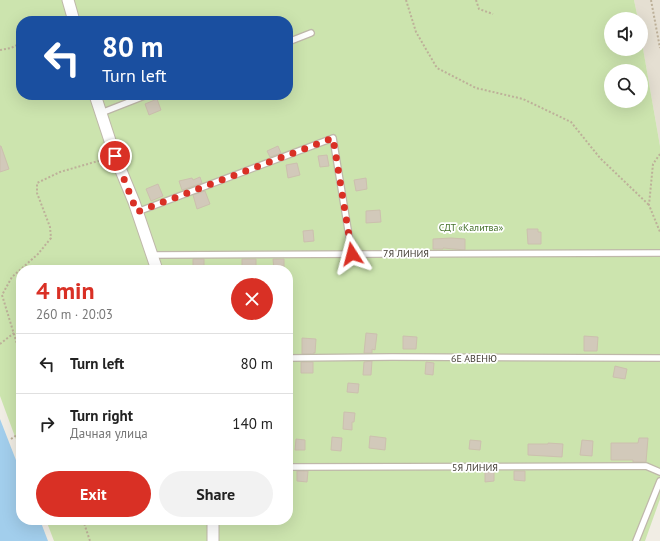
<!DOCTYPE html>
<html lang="en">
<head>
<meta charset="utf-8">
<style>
	body { margin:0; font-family:"PT Sans",sans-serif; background:#f2f2f2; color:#222; height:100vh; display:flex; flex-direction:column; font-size:15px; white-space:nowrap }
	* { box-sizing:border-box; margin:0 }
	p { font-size:13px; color:#767676 }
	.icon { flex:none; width:22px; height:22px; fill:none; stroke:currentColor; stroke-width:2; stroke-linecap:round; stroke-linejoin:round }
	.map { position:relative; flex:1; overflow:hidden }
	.details { position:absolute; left:16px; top:265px; width:277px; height:260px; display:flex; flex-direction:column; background:#fff; border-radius:16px; box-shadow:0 4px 16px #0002 }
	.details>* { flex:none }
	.hud { position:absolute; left:16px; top:16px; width:277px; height:84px; border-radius:16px; box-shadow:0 4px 16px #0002; background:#1a4fa0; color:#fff; overflow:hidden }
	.tools { position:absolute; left:604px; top:12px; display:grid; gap:8px }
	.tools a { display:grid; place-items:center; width:44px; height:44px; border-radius:50%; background:#fff; box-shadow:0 4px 16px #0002; font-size:20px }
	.pin { position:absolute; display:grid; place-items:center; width:34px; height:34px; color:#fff; margin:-17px; border:2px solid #fff; border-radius:50%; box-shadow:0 1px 4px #0007 }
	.me { position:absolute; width:44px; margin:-22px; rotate:351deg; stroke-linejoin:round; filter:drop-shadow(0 0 3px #0008) }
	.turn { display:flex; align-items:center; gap:14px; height:84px; padding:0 20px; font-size:18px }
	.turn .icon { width:52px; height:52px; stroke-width:2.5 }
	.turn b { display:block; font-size:28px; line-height:34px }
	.round { display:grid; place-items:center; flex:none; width:42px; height:42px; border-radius:21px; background:#f2f2f2 }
	.summary { display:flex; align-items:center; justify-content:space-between; height:68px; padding:0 20px }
	h1 { font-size:24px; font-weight:700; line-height:30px; color:#d93025 }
	.action { display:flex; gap:8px; margin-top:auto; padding:8px 20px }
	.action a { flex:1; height:46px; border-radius:24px; background:#d93025; color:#fff; font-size:16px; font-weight:700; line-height:46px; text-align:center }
	.action a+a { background:#f2f2f2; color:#222 }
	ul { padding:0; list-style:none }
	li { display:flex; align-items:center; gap:12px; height:60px; padding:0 20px; border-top:1px solid #e0e0e0 }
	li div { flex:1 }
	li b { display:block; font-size:15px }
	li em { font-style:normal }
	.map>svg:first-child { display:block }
	.residential { fill:#e5dfd2 }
	.green { fill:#cce4ae; fill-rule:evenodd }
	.water { fill:#a2ceec }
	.building { fill:#d2c9ba; stroke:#ccc0ae }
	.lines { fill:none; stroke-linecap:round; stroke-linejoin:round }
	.service-casing { stroke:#bfb8aa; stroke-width:8 }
	.minor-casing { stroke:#bfb8aa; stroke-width:13 }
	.path { stroke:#bdb099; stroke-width:2; stroke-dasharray:2 2; stroke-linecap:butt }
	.service { stroke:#fff; stroke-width:5.5 }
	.minor { stroke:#fff; stroke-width:11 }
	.route { stroke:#d93025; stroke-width:7; stroke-dasharray:0 12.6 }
	.labels { text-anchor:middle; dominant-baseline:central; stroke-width:3.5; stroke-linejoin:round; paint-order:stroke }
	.park-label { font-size:10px; fill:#45712b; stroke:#fff }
	.street-label { font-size:10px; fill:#433d34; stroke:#fff }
</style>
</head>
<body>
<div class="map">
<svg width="660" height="541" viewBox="0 0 660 541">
	<rect width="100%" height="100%" fill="#f1ede4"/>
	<path class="residential" d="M634,0H660V146L641,37V19H638Z"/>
	<path class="green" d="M0,0H634L638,19H611V49H641V37L660,146V499L645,541H54L46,520H288V270H21V453L0,396ZM21,21H288V95H21ZM611,71H641V101H611Z"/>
	<path class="water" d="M0,419L21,473V520H40L48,541H0Z"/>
	<path class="building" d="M157,99L161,110L149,115L145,104Z
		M0,146H1L9,169L0,172Z
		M278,146L281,153L270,157L267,151Z
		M327,155L329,166L320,167L318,156Z
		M297,163L300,175L288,178L286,165Z
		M200,177L202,183L182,190L179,181L192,178L193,180Z
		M366,178L367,189L356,191L354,180Z
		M158,184L163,196L151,201L146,189Z
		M205,191L210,204L197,209L193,195Z
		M380,210L381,222L366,223V211Z
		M527,229H538V232H541V244H528Z
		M313,230L314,241L304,242L303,231Z
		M451,238L465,239V250L443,248V249H433V239Z
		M193,259H204V269L193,268Z
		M242,259H256V269H251V270H242Z
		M273,259H284V270H274Z
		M366,333L377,334L375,350L372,349V353H364Z
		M403,336L417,337L416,349H403Z
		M584,336L598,337L597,351H584Z
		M302,338L316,339L315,353L314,352V354H302Z
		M372,361L371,375H363L364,362Z
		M301,362H313V373H301Z
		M426,362L434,363L433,375L425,374Z
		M615,366L627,369L625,379L613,377Z
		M348,383L359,384L358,393L347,392Z
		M344,412L355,413L354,422H352V430L343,429Z
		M370,436L386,438L385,450L369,448Z
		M332,437L342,438L341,451L331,450Z
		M639,438H648L646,462H633V460H611V443H638Z
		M296,439L305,440V450H295Z
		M470,440L481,441L480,450L469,449Z
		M582,440L593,441L592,456L580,455Z
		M548,443L563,444L562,457L528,455V444H548Z
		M297,471H308L307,482L297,481Z
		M485,471H494V481L485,482Z
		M514,471H525V481L514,480Z"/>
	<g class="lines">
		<defs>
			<path id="service" d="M288,42L311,33
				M101,113L147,95
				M137,212L333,138L352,254
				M152,255L660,253
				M288,358L392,357L660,358
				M288,467L646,466L660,472
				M636,541L660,481"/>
			<path id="minor" d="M68,0L74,21
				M95,95L115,156L134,202L157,270
				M213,541V520"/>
		</defs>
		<use href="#service" class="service-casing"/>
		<use href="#minor" class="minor-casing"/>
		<path class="path" d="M406,0L416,32L437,68L476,88L523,99L571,122L600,158L649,205
			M476,0L479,9L493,14
			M651,0L660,48
			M0,50L11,48L21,43
			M660,154L653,164L649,205L660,232
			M0,344L14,333
			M21,354L17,344L2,295L12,277L38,254L51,238L50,227L37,193V183L60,172L105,159
			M11,439L21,432
			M83,520L90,541"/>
		<use href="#service" class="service"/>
		<use href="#minor" class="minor"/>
	</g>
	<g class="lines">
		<path class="route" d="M115,156L137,212L333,138L352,254"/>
	</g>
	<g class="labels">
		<g class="park-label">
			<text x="471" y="227">СДТ «Калитва»</text>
		</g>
		<g class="street-label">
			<text x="406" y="253">7Я ЛИНИЯ</text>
			<text x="474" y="358">6Е АВЕНЮ</text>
			<text x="475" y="467">5Я ЛИНИЯ</text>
		</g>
	</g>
</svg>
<div class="tools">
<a><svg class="icon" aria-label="sound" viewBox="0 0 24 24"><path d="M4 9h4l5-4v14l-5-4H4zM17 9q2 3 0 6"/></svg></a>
<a><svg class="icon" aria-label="search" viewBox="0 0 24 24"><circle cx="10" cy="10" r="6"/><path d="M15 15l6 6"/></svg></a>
</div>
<div class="pin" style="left:115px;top:156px;background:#d93025"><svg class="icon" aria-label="arrive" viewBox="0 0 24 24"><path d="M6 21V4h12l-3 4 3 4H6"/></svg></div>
<svg class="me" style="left:352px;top:254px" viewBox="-20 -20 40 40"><path d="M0-17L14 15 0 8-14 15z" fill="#d93025" stroke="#fff" stroke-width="4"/></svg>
<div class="hud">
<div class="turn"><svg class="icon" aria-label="left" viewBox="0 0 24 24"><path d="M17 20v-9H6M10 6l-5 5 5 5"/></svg><div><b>80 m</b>Turn left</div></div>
</div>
<section class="details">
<div class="summary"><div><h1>4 min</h1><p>260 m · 20:03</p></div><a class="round" style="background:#d93025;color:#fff"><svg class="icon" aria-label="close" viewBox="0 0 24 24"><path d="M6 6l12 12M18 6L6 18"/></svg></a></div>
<ul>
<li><svg class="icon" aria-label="left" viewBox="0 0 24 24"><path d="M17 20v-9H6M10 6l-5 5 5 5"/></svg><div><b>Turn left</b></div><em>80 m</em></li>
<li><svg class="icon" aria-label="right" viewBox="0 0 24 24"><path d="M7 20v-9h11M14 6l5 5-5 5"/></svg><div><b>Turn right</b><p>Дачная улица</p></div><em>140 m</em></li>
</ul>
<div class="action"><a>Exit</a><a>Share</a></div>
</section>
</div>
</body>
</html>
